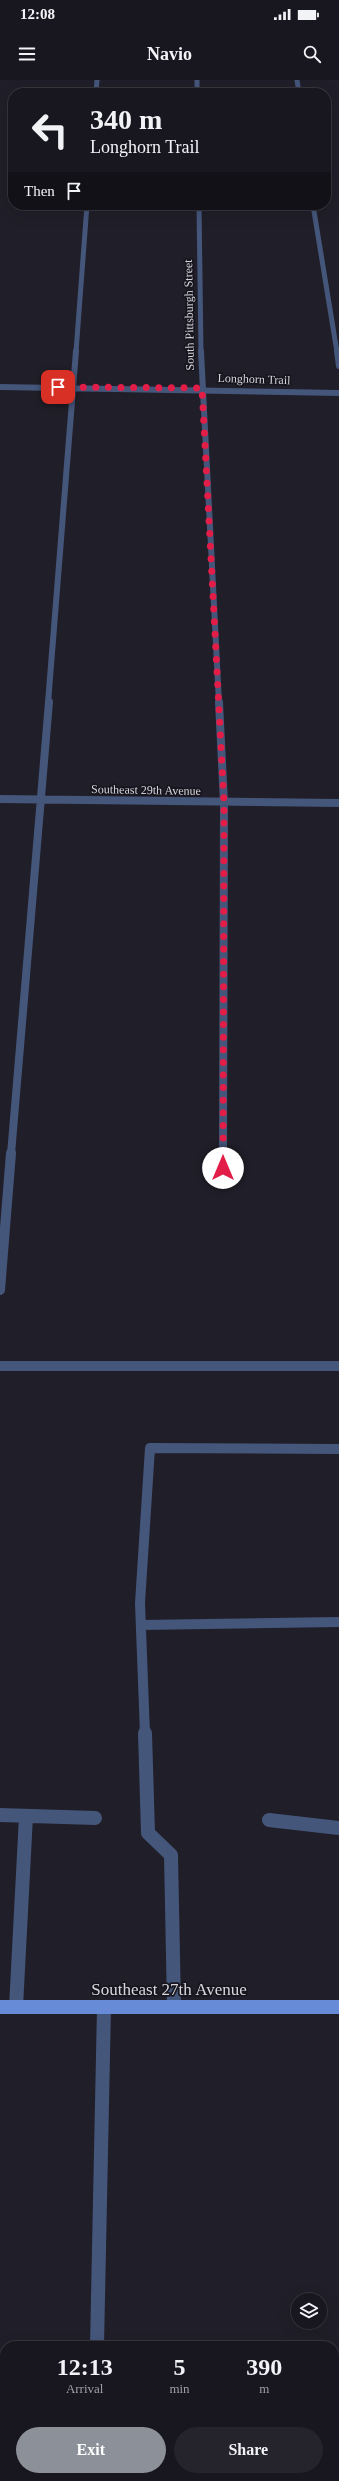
<!DOCTYPE html>
<html lang="en">
<head>
<meta charset="utf-8">
<style>
	body { margin:0; font-family:"Times New Roman",serif; background:#25232b; color:#f1f3f6; height:100vh; display:flex; flex-direction:column; font-size:15px; white-space:nowrap }
	* { box-sizing:border-box; margin:0 }
	p { font-size:13px; color:#9f9fa4 }
	.icon { flex:none; width:22px; height:22px; fill:none; stroke:currentColor; stroke-width:2; stroke-linecap:round; stroke-linejoin:round }
	.map { position:relative; flex:1; overflow:hidden }
	.details { position:absolute; left:0px; top:2261px; width:339px; height:140px; display:flex; flex-direction:column; background:#18161e; border-radius:16px 16px 0 0; box-shadow:0 4px 16px #0002,0 0 0 1px #36353c }
	.details>* { flex:none }
	.hud { position:absolute; left:8px; top:8px; width:323px; height:122px; border-radius:16px; box-shadow:0 4px 16px #0002,0 0 0 1px #36353c; background:#18161e; color:#f1f3f6; overflow:hidden }
	.buttons { position:absolute; left:291px; top:2213px; display:grid; gap:8px }
	.buttons a { display:grid; place-items:center; width:36px; height:36px; border-radius:50%; background:#18161e; box-shadow:0 4px 16px #0002,0 0 0 1px #36353c; font-size:20px }
	.pin { position:absolute; display:grid; place-items:center; width:34px; height:34px; color:#fff; margin:-17px; border-radius:8px; box-shadow:0 2px 6px #0006 }
	.me { position:absolute; width:44px; margin:-22px; rotate:0deg; stroke-linejoin:round; filter:drop-shadow(0 0 3px #0008) }
	.turn { display:flex; align-items:center; gap:14px; height:84px; padding:0 16px; font-size:18px }
	.turn .icon { width:52px; height:52px; stroke-width:2.5 }
	.turn b { display:block; font-size:28px; line-height:34px }
	.then { display:flex; align-items:center; height:38px; padding:0 16px; background:#0003; gap:8px; font-size:15px }
	.eta { display:flex; justify-content:space-evenly; align-items:center; height:68px; text-align:center }
	.eta b { font-size:24px; font-weight:700; line-height:28px }
	.button { display:flex; gap:8px; margin-top:auto; padding:8px 16px }
	.button a { flex:1; height:46px; border-radius:24px; background:#8c9099; color:#fff; font-size:16px; font-weight:700; line-height:46px; text-align:center }
	.button a+a { background:#25232b; color:#f1f3f6 }
	.status { display:flex; justify-content:space-between; align-items:center; height:28px; padding:0 20px; background:#18161e; direction:ltr }
	.status svg { height:11px; fill:currentColor }
	header { display:flex; justify-content:space-between; align-items:center; height:52px; padding:0 16px; background:#18161e; font-size:18px; font-weight:700 }
	.map>svg:first-child { display:block }
	.lines { fill:none; stroke-linecap:round; stroke-linejoin:round }
	.minor-far4 { stroke:#45567b; stroke-width:5 }
	.minor-far3 { stroke:#45567b; stroke-width:6 }
	.minor-far2 { stroke:#45567b; stroke-width:8 }
	.minor-far1 { stroke:#45567b; stroke-width:10 }
	.minor { stroke:#45567b; stroke-width:14 }
	.major { stroke:#688bd7; stroke-width:14 }
	.route { stroke:#e11d48; stroke-width:7; stroke-dasharray:0 12.6 }
	.labels { text-anchor:middle; dominant-baseline:central; stroke-width:3.5; stroke-linejoin:round; paint-order:stroke }
	.far-street-label { font-size:12px; fill:#d8d6dd; stroke:#17151e }
	.near-street-label { font-size:17px; fill:#d8d6dd; stroke:#17151e }
</style>
</head>
<body>
<div class="status"><b>12:08</b><svg viewBox="0 0 49 12"><path d="M0 12V9h3v3zM5 12V6h3v6zM10 12V3h3v9zM15 12V0h3v12zM26 1h20v11H26zM47 4h2v5h-2z"/></svg></div>
<header><svg class="icon" aria-label="menu" viewBox="0 0 24 24"><path d="M4 6h16M4 12h16M4 18h16"/></svg>Navio<svg class="icon" aria-label="search" viewBox="0 0 24 24"><circle cx="10" cy="10" r="6"/><path d="M15 15l6 6"/></svg></header>
<div class="map">
<svg width="339" height="2401" viewBox="0 0 339 2401">
	<rect width="100%" height="100%" fill="#201e28"/>
	<g class="lines">
		<path class="minor-far4" d="M197,0V13
			M297,0L299,13
			M96,13L97,0
			M199,125L201,272
			M313,125L337,272
			M76,272L87,125"/>
		<path class="minor-far3" d="M201,271L219,623
			M337,271L339,286
			M0,307L339,313
			M48,623L76,271"/>
		<path class="minor-far2" d="M219,622L224,723L223,1074
			M0,719L339,723
			M11,1074L49,622"/>
		<path class="minor-far1" d="M223,1088V1073
			M0,1210L11,1073
			M0,1286H339
			M141,1545L339,1542
			M145,1654L140,1523L150,1368L339,1369"/>
		<path class="minor" d="M145,1653L148,1753L171,1775L174,1927
			M0,1735L95,1738
			M269,1740L339,1748
			M16,1927L26,1736
			M97,2266L104,1927
			M94,2396V2401"/>
		<path class="major" d="M0,1927H339"/>
	</g>
	<g class="lines">
		<path class="route" d="M58,307L202,308L224,723L223,1088"/>
	</g>
	<g class="labels">
		<g class="far-street-label">
			<text transform="translate(189 235) rotate(-91)">South Pittsburgh Street</text>
			<text transform="translate(254 299) rotate(2)">Longhorn Trail</text>
			<text transform="translate(146 710) rotate(1)">Southeast 29th Avenue</text>
		</g>
		<g class="near-street-label">
			<text x="169" y="1909">Southeast 27th Avenue</text>
		</g>
	</g>
</svg>
<div class="buttons">
<a><svg class="icon" aria-label="layers" viewBox="0 0 24 24"><path d="M12 4l9 5-9 5-9-5zM3 14l9 5 9-5"/></svg></a>
</div>
<div class="pin" style="left:58px;top:307px;background:#d93025"><svg class="icon" aria-label="arrive" viewBox="0 0 24 24"><path d="M6 21V4h12l-3 4 3 4H6"/></svg></div>
<svg class="me" style="left:223px;top:1088px" viewBox="-20 -20 40 40"><circle r="19" fill="#fff"/><path d="M0-13L10 11 0 6-10 11z" fill="#e11d48"/></svg>
<div class="hud">
<div class="turn"><svg class="icon" aria-label="left" viewBox="0 0 24 24"><path d="M17 20v-9H6M10 6l-5 5 5 5"/></svg><div><b>340 m</b>Longhorn Trail</div></div>
<div class="then">Then<svg class="icon" aria-label="arrive" viewBox="0 0 24 24"><path d="M6 21V4h12l-3 4 3 4H6"/></svg></div>
</div>
<section class="details">
<div class="eta">
<div><b>12:13</b><p>Arrival</p></div>
<div><b>5</b><p>min</p></div>
<div><b>390</b><p>m</p></div>
</div>
<div class="button"><a>Exit</a><a>Share</a></div>
</section>
</div>
</body>
</html>
